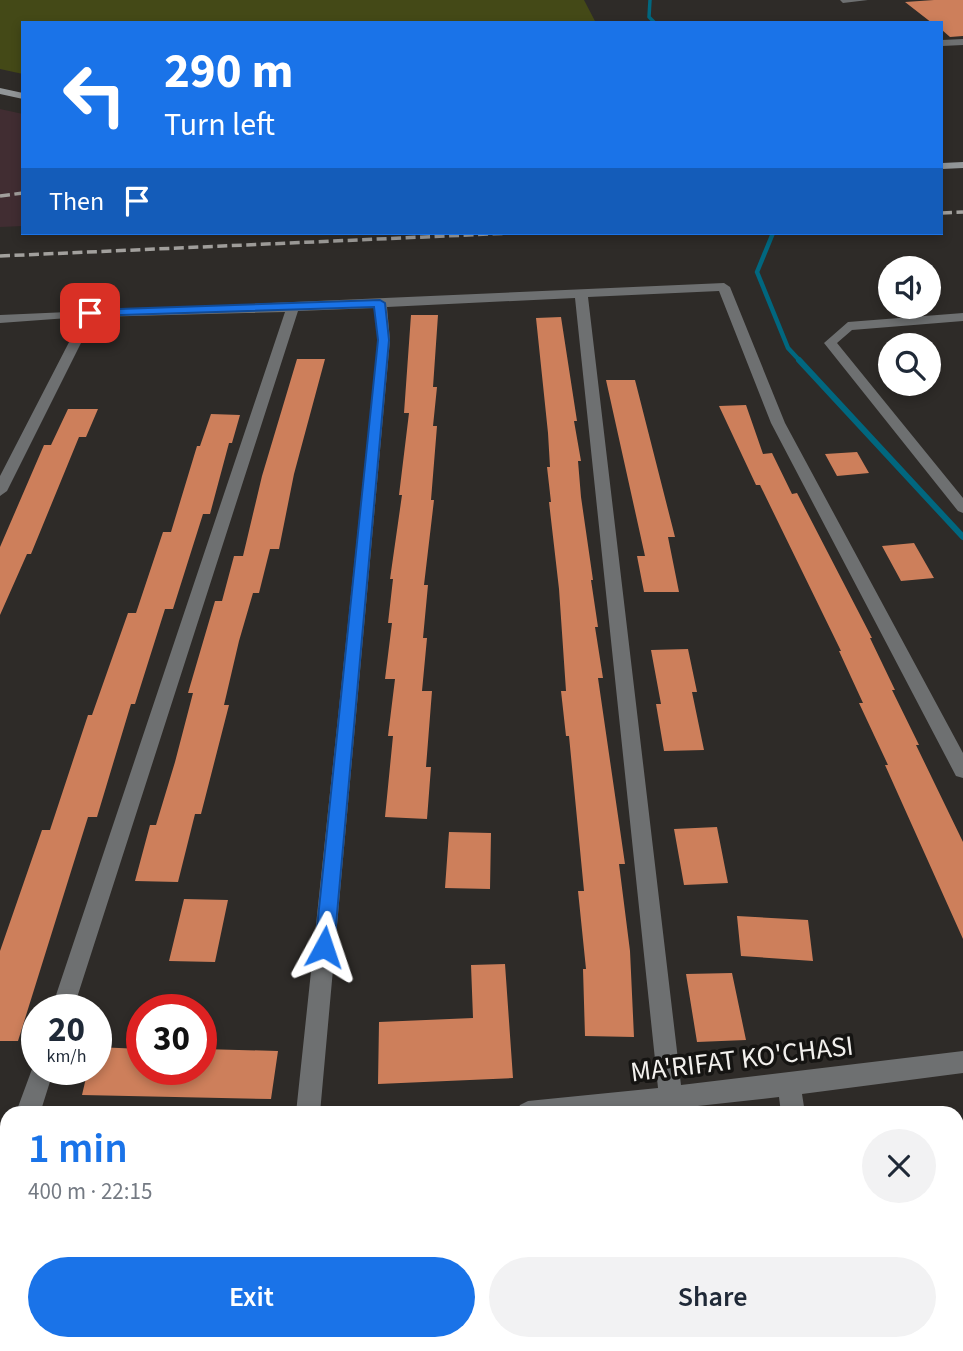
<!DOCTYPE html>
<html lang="en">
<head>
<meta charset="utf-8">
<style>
	body { margin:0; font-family:"Source Sans 3",sans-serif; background:#f2f2f3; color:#1f2937; height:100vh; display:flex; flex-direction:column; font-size:26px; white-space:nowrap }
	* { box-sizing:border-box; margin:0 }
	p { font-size:23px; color:#747a83 }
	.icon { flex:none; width:38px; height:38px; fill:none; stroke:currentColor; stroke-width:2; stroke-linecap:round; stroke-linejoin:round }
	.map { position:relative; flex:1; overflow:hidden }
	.side { position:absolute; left:0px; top:1106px; width:964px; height:245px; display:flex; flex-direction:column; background:#fff; border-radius:21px 21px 0 0; box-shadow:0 4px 10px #0003 }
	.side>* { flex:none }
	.banner { position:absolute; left:21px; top:21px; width:922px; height:214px; border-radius:0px; box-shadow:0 4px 10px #0003; background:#1a73e8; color:#fff; overflow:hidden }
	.tools { position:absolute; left:878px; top:256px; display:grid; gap:14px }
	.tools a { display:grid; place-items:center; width:63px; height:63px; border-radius:50%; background:#fff; box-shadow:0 4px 10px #0003; font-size:35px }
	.speed { position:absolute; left:21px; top:994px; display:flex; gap:14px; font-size:35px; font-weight:700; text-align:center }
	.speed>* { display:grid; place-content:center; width:91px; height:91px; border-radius:50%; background:#fff; box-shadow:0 4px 10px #0003; line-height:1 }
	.speed small { font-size:18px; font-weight:400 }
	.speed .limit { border:10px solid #d22; background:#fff; color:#111 }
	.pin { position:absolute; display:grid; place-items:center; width:60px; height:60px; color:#fff; margin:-30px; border-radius:14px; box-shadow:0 4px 10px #0006 }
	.me { position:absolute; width:77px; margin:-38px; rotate:5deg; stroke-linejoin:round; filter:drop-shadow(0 0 5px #0008) }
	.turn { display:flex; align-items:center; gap:24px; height:147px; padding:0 28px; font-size:32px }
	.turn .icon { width:91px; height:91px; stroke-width:2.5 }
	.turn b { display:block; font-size:49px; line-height:60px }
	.then { display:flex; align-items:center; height:66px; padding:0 28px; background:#0003; gap:14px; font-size:26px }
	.round { display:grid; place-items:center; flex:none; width:74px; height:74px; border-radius:37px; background:#f2f2f3 }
	.head { display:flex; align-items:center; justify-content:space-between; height:119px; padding:0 28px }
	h1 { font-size:42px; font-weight:600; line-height:52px; color:#1a73e8 }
	.action { display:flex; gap:14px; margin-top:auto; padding:14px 28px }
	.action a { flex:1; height:80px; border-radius:42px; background:#1a73e8; color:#fff; font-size:28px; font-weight:600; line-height:80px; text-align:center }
	.action a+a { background:#f2f2f3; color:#1f2937 }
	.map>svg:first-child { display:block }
	.industrial { fill:#412d32 }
	.green { fill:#444917 }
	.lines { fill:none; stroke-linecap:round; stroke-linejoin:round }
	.stream-far2 { stroke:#01677f; stroke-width:3.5 }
	.stream-far1 { stroke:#01677f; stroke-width:4.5 }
	.stream { stroke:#01677f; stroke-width:6 }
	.building { fill:#cd7f5b }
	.street { fill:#6e7071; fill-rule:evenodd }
	.secondary { fill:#929698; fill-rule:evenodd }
	.rail { stroke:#a2a09d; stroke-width:3.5; stroke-dasharray:10 4.5; stroke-linecap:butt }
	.route { fill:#1a73e8; stroke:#114b97; stroke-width:2 }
	.labels { text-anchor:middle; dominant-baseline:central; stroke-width:7; stroke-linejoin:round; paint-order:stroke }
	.near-street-label { font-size:28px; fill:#f2f0ed; stroke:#151412 }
</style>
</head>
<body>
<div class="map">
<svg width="963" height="1351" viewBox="0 0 963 1351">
	<rect width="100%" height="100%" fill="#2e2b28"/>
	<path class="industrial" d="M0,109L23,114V226L0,227Z"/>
	<path class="green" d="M0,0H584L596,23H23V74L0,69Z"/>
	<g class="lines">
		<path class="stream-far2" d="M650,0L649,17L655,23"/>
		<path class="stream-far1" d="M773,233L757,272L788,348L801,362"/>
		<path class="stream" d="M799,360L963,537"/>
	</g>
	<path class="building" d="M934,0H963V36L950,37L942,30V23H932L905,2Z
		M411,315H438L433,387H437L433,426H437L431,500H434L424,585H428L423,638H427L422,691H432L426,767H431L427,819L385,817L393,736H388L395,679H385L392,623H388L393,579H390L402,495H399L409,413H404Z
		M561,317L577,421H574L581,461H578L581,497L593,580H591L598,627H595L603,678H598L625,864H619L630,951L634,1037L585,1036L583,969H586L578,891H584L569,736H566L561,691H566L559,589L549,502H551L547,467H550L548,433L536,318Z
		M297,359H325L294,474L279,549H270L259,593H253L239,641L224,705H229L201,814H195L178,882L135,881L150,825H156L175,762L193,693H188L215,601H222L234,556H243L262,476Z
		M606,380H635L675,537H668L679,592H644L637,556H645Z
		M746,405L763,454L772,453L792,494L797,493L872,638H870L895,690H892L919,745H916L963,842V939L885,765H888L859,703H863L839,651H841L760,485H756L719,406Z
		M68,409H98L86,437H79L31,554H27L0,615V547L44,445H51Z
		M211,414L240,415L232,443H229L210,514H203L173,609H165L135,704H131L97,817H88L18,1041H0V951L42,830H50L88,715H92L128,613H136L163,532H171L197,446H200Z
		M857,452L869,473L837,476L825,454Z
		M914,543L934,578L901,581L882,546Z
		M688,649L697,692H692L704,750L664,751L656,704H661L651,650Z
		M717,827L728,883L684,885L674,829Z
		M449,832L491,833L490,889L445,888Z
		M184,899L228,900L215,962L169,961Z
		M737,916L808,920L813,961L741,956Z
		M505,964L513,1078L378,1084L379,1022L473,1018L471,965Z
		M732,973L746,1040L697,1042L686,974Z
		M96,1047L142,1049V1069H201L203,1049L278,1051L271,1099L82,1095L88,1069H96Z"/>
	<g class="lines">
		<path class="street" d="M840,0H868L843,3Z
			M963,39V45L942,46V40Z
			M724,283L730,287L785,423L963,753V778L956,776L771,423L719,291L588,297L681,1085L963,1051V1073L802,1094L805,1113H781L779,1097L634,1113H516L520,1105L528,1101L658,1088L575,298L387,307L390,340L320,1113H296L378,340L374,308L298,311L73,1010H51L285,312L94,317L7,491L0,496V476L82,317L0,323V315Z
			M963,313V321L852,330L837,343L963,498V513L958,511L824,343L848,322Z
			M35,1061L37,1069H54L42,1107L43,1113H19L18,1107Z
			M7,1186V1210L0,1213V1189Z
			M7,1284V1331L0,1334V1287Z
			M416,1344H442L441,1351H415Z
			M819,1344H845L846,1351H820Z"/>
		<path class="secondary" d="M0,88L23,93V99L0,94Z
			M963,162V168L942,169V163Z"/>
		<path class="rail" d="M0,196L23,193
			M942,213L963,212
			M0,256L512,233"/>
	</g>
	<path class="route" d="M380,300L385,303L389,340L334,947L331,954L324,956L318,954L315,947L378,340L374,307L90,316L85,313L90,310Z"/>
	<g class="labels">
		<g class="near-street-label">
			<text transform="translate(742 1059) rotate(-7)">MA'RIFAT KO'CHASI</text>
		</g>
	</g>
</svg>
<div class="tools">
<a><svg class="icon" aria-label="sound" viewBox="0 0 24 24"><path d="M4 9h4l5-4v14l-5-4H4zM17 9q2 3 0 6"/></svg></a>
<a><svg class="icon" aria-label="search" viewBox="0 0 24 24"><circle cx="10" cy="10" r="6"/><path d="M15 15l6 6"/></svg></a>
</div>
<div class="speed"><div>20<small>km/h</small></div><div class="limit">30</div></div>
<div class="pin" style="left:90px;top:313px;background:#d93025"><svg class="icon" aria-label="arrive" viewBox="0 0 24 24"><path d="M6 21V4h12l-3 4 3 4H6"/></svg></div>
<svg class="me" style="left:324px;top:947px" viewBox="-20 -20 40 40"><path d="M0-17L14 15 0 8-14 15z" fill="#1a73e8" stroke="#fff" stroke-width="4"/></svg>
<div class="banner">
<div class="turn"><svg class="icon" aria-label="left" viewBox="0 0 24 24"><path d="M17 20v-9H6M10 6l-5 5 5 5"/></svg><div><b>290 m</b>Turn left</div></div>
<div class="then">Then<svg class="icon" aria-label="arrive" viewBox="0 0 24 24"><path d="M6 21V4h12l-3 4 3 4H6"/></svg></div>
</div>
<section class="side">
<div class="head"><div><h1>1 min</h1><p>400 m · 22:15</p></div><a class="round"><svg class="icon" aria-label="close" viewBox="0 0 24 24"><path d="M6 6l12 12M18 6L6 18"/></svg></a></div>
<div class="action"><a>Exit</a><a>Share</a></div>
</section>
</div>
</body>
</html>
